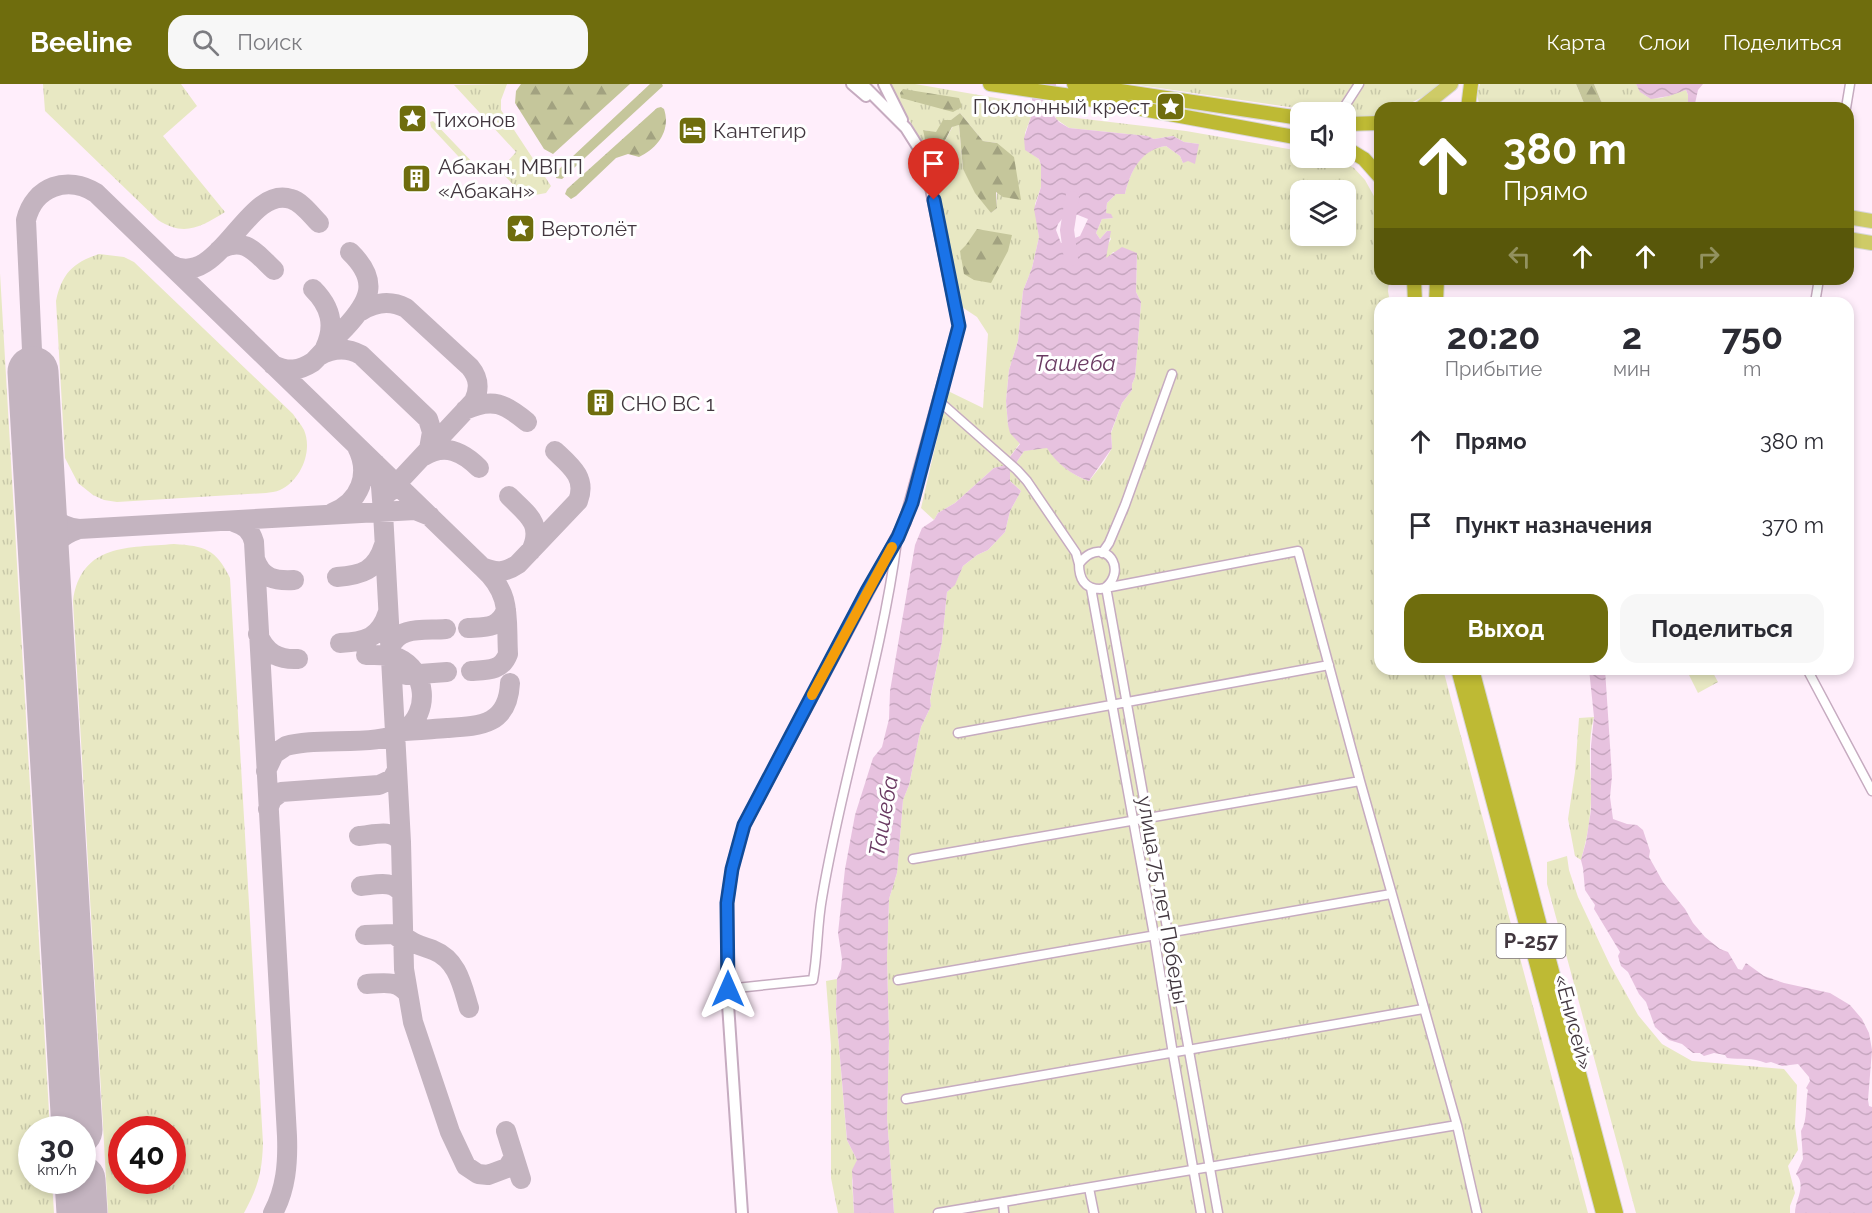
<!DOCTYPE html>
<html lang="ru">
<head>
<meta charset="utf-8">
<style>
	body { margin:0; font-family:Raleway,sans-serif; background:#f7f7f7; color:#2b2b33; height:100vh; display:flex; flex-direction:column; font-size:22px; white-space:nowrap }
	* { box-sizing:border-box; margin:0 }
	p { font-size:20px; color:#7c7c81 }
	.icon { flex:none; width:33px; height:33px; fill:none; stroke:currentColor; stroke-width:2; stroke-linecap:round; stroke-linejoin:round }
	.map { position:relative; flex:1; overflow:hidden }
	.details { position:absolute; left:1374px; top:213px; width:480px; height:378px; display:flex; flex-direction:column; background:#fff; border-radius:18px; box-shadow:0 3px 9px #0003 }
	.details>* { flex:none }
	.guide { position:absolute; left:1374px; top:18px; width:480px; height:183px; border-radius:18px; box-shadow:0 3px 9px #0003; background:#6f6d0d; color:#fff; overflow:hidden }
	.buttons { position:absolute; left:1290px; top:18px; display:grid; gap:12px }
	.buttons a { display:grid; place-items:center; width:66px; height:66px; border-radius:12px; background:#fff; box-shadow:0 3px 9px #0003; font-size:30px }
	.speed { position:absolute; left:18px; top:1032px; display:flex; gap:12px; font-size:30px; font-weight:700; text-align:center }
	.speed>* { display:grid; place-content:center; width:78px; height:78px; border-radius:50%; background:#fff; box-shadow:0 3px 9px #0003; line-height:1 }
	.speed small { font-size:15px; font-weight:400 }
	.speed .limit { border:9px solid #d22; background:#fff; color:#111 }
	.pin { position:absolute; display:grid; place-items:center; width:51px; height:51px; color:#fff; margin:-62px -26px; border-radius:50% 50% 50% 0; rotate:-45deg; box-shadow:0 0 6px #0007 }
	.pin .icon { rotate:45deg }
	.me { position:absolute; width:66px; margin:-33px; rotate:0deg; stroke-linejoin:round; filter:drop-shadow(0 0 4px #0008) }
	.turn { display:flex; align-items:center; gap:21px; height:126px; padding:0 30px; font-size:27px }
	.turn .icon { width:78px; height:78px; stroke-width:2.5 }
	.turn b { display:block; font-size:42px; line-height:51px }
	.lanes { display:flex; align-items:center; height:57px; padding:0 30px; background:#0003; justify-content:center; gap:30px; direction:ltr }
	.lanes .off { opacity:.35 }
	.eta { display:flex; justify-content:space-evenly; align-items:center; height:102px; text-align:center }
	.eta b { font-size:36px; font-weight:700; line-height:42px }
	.primary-button { display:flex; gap:12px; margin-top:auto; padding:12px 30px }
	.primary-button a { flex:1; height:69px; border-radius:18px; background:#6f6d0d; color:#fff; font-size:24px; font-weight:700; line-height:69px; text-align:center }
	.primary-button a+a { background:#f7f7f7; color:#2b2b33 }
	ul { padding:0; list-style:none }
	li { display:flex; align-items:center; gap:18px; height:84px; padding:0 30px }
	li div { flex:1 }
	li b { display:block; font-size:22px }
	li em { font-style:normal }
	header { display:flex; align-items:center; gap:36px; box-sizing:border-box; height:84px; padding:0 30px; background:#6f6d0d; color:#fff }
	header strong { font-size:28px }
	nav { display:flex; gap:33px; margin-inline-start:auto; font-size:21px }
	.search { width:420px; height:54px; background:#f7f7f7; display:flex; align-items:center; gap:15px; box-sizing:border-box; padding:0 21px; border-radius:18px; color:#7c7c81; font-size:22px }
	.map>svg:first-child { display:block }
	.grass { fill:url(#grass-tufts); fill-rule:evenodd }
	.forest { fill:url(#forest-firs) }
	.park { fill:url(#park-crowns) }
	.water { fill:url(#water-waves); fill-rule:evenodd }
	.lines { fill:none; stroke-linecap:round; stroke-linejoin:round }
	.river { stroke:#e7c2df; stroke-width:14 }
	.taxiway { stroke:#c4b4c0; stroke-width:20 }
	.runway { stroke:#c4b4c0; stroke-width:51 }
	.minor-casing { stroke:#c6abc0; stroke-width:11 }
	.tertiary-casing { stroke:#c6abc0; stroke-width:14 }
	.primary-casing { stroke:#d9d7d9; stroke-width:16 }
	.trunk-casing { stroke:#d9d7d9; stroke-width:16 }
	.minor { stroke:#fff; stroke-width:8 }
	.tertiary { stroke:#fff; stroke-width:10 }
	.primary { stroke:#cecb67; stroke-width:14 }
	.trunk { stroke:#beba34; stroke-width:14 }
	.route-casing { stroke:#114b97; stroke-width:15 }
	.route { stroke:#1a73e8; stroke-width:10 }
	.slow { stroke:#f59e0b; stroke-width:10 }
	.labels { text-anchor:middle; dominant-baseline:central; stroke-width:6; stroke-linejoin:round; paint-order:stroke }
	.shield { fill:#fff; stroke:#7b7379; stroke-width:1.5 }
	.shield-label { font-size:20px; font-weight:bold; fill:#42373f }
	.poi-label { font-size:21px; fill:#42373f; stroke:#fff; text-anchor:start }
	.street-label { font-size:21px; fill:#42373f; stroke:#fff }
	.water-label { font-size:22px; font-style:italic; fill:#6a3a62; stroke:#fff }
</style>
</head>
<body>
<header>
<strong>Beeline</strong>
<div class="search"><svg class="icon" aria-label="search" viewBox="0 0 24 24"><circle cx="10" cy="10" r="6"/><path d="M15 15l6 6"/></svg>Поиск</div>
<nav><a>Карта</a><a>Слои</a><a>Поделиться</a></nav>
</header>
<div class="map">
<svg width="1872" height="1129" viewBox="0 0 1872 1129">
	<defs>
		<pattern id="grass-tufts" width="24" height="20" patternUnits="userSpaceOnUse" patternTransform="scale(1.5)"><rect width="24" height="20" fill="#e8e8c3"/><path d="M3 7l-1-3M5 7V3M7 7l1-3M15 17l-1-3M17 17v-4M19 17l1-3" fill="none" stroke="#c8c8a9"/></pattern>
		<pattern id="forest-firs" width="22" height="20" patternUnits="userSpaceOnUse" patternTransform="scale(1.5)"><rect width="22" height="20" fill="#c5c69b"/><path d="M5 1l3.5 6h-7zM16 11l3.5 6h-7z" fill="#a2a280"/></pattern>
		<pattern id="park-crowns" width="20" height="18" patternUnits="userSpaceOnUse" patternTransform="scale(1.5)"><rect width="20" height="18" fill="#e8e8c3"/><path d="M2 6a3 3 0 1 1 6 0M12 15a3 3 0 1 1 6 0" fill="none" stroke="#c8c8a9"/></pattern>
		<pattern id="water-waves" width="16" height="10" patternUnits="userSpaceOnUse" patternTransform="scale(1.5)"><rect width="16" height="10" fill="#e7c2df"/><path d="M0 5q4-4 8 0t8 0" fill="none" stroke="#c7a7c0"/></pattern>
	</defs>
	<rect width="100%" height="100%" fill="#ffeefb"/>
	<path class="grass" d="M43,0H181L197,22L163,52L225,128C201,143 184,153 158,136L45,27Z
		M507,0L501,16V26L551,102L546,109L525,113L502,89L501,85L516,68L454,1Z
		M889,0H915L1031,20V33L1025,49V65L1039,75L1041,81V103L1035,120L1039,153L1032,184L1023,207L1018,257L1009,286L1006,317L1008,341L1020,359L1003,382L994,384L955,419L938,429L934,436L921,424L948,307L983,324L988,250L977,233L956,219L933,89L924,62ZM960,29L983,57L997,59V124L991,129L963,85L959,41L953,42L941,64L924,46L937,49Z
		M1132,0H1442L1428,10L1401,24H1380V32C1369,34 1357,33 1346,32V28H1324Z
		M1480,0H1576L1586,24H1480L1477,10Z
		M1594,0H1636C1648,24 1666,12 1686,6L1688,11V24H1607L1601,17Z
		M1054,22L1060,23L1061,29L1068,33L1186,47L1300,67V74H1330L1341,77L1354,84L1365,96L1380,123V195H1389L1388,207L1390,219H1380V585H1443L1588,1129H894L887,1034L889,955L887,874L889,815L897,789L903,716L909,701L921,643L931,622L930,616L942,557L947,508L955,500L963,482L977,471L988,466L1005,448L1010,427L1021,407L1010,397V388L1024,367L1047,363C1056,379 1072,391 1089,397L1104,378L1112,364L1111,349L1122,319L1132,306V300L1135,293L1141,218L1136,208L1137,169L1113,168L1109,173L1106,174L1107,162L1111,155L1107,147L1100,155L1096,149L1102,135L1113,134L1106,129L1107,119L1116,110H1125C1130,88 1141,64 1166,62L1180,72L1183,79L1199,60L1184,58L1173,52L1154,55L1147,52L1069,44L1056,35ZM1300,106H1346V152H1300Z
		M433,37L476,82V87L471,86L431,43L430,38Z
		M99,170L124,173L134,178L293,330C296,335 301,340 304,346C313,367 301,396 280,406C276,408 270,408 266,409L117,418L104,416L93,411L78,399L65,374L56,217C62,190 72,179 99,170Z
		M0,189L50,1045L32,1046V1096L52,1097L54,1129H0Z
		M174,460C205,462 216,465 230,494L263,1059C262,1089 258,1103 244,1129H108L73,517C81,459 129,464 174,460ZM122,1046H172V1096H122Z
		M1594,633C1587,658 1591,686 1591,712C1591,734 1587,755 1581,776L1575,772L1568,735L1575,688L1579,634Z
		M1567,772L1569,786L1578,813L1610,881L1638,931L1662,960L1692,977L1784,985L1797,1001L1795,1042L1798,1066L1788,1082L1795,1109L1790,1122V1129H1636L1547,800V778Z
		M837,895L836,927L846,1046L847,1056L857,1076L852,1096L854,1129H838L831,1094V961L826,897Z"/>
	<path class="forest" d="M521,0H630L553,70L544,65L515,19L516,7Z
		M650,0H662L663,2L562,95L556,94V88Z
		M1576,0H1594L1601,17L1607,24H1586Z
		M903,5L959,14L962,23L953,28L901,14L900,9Z
		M661,23L664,25C671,46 658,64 639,73L628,70L616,74L576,112L571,115L565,110L567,105L657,24Z
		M960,29L983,57L997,59L1014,73L1021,116L1003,113L996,108L997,124L991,129L975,109L963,85L959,41L952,43L941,64L933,75L927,63L923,46L936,48L943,36H951Z
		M977,145L1012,151L1008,167L991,199L974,196L964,190L960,167L966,161Z"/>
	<path class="park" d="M1696,585H1711L1718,598L1698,609L1688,589Z"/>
	<path class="water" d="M1033,0H1056L1054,32L1059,38L1069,44L1147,52L1154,55L1173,52L1184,58L1199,60L1195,80L1188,77L1183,79L1180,72L1166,62C1141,65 1130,88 1125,110H1116L1107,119L1106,129L1111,130L1113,134L1102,135L1096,149L1100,155L1107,147H1111L1106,174L1122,163L1137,169L1136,208L1141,218L1135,293L1132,300V306L1122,319L1111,348L1112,364L1089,397C1072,391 1056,379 1047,364L1024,367L1010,388V397L1021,407L1010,427L1005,448L988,466L977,471L963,482L955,501L947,508L942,557L930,615L931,622L921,643L909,701L903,716L897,789L889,815L887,874L889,955L887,1034L894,1129H854L852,1086L857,1076L847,1056L836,927L837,895L841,885L842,875L838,849L845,785L855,731L873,674L882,663L889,635L890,607L915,461L922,444L934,436L938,429L955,419L994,384L1003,382L1020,360L1010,349L1008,341L1006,317L1009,286L1018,257L1023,207L1032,184L1039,153L1034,125L1041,103V81L1039,75L1025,66L1024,54L1031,33ZM1066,130L1078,131L1088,135L1080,152L1061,159L1056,146L1058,140Z
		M1636,0H1703L1698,6L1694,24H1688V11L1686,6L1669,12L1651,15L1640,8Z
		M1589,585H1605L1612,692L1610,713L1613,735L1627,740L1637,741L1643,746L1650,767L1649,773L1663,798L1685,825L1693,839L1705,853L1720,865L1728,868L1738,885L1742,886L1746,879L1764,892L1784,899L1830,909L1850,921L1862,935L1869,949L1872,966L1868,1016L1869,1022L1872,1023V1129H1795C1795,1116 1807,1102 1796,1090L1803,1075L1801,1047C1808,1036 1805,1018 1808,1006L1806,1004L1810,997L1809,993L1798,980L1782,982L1771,978L1766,979C1752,973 1741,976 1727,974L1725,971L1714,969L1704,972L1700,969H1693L1682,960L1669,956L1655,943L1646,918L1639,910L1628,888L1621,882L1618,872L1620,868L1594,825L1595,821L1585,806L1583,784L1581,776L1586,758L1591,726V662L1594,633Z"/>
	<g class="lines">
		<path class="river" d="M1071,175L1067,146L1072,114"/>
		<path class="taxiway" d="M219,166C244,151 256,169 274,186
			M169,180C219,209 246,100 291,115C302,118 311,131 319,139
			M313,205C330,222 336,241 325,264
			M361,227C375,218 391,216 406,224L470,283C479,294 480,304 474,317L388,409
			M319,272C333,264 347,263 361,271L428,335L432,348L429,365
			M273,281C288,288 299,287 313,278C324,267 334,255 345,244C370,217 380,197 350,168
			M33,288L26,136C34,102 68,91 96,109L482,483C496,489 505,489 518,480L578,417C587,394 571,382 555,367
			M465,326C493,313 505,320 527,338
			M424,372C445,359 463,368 479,384
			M375,379L380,390L383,428L401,758L404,885L413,938L450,1048L466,1082L478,1090L488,1091L507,1084L514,1073
			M40,401C44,425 53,442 79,445L415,426L430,432
			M509,412C527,430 544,440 531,467
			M332,429C360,418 371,390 357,363
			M234,438C245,441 251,447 254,458L287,1052C288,1079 286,1105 273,1129
			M255,475C262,495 275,497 294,496
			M45,485C49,463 58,452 79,445
			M337,493C362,491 376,487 384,461
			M468,544C485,543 499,545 506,526
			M258,550C265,569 279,576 298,575
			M340,559C365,558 380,554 388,528
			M390,564C398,541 426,547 446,545
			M471,587C487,586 502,587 508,570C506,533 512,510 483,484
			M406,591L447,588
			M399,647C415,647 431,645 447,644C481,642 508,641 510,599
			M266,687L274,670L286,662C317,652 381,664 405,646C430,628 427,587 398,574C387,570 377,571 366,571
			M268,725L272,715L281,708L379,701L392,695L397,686
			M359,752C373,751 392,744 401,758
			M361,802C375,801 394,795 402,810
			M365,851L394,850L404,858
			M404,852C412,860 422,862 433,866C458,876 462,901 469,924
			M367,900C384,899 398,896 408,910
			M506,1047L521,1095"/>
		<path class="runway" d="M33,288L77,1046
			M80,1096L82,1129"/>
		<defs>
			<path id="minor" d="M1846,24L1850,0
				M1341,28L1359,0
				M1815,219L1819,195
				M939,317L1017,386L1027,397L1076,469L1079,480
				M1102,469L1109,459L1125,421L1172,290
				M1106,503C1125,487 1110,460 1090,470C1086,472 1082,476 1079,480C1079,494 1084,505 1100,505L1298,467L1360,697L1457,1041L1477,1129
				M1106,503L1218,1129
				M1091,504L1154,851L1173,970L1201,1129
				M1807,585L1872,707
				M958,649L1329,581
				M913,775L1360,697
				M898,896L1391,810
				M727,905L813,896C818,869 817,841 822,814C842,694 881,577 897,457
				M906,1015L1423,925
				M1089,1104L1094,1129
				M1003,1118L1004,1129
				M938,1129L1457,1041"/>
			<path id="tertiary" d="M852,0L866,12
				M884,0L902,36
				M742,1129L727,905V819L732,785L744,741L905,438L959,242L925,74L906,44L862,0"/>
			<path id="primary" d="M1421,24L1451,0
				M1848,133L1872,137
				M1848,155L1872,159"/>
			<path id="trunk" d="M990,0L1071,12L1300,54
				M1074,0L1300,34
				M1468,24L1471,0
				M1346,40L1380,39
				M1346,64L1364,75L1380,93
				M1414,195L1415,219
				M1436,219L1437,195
				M1458,585L1603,1129
				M1472,585L1616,1129"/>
		</defs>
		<use href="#minor" class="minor-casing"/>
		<use href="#tertiary" class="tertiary-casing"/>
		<use href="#primary" class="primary-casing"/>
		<use href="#trunk" class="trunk-casing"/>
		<use href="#minor" class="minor"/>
		<use href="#tertiary" class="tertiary"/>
		<use href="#primary" class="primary"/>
		<use href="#trunk" class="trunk"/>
	</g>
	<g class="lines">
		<defs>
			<path id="route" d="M728,905L727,819L732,785L744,741L867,507L898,453L912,419L959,242L934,116"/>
		</defs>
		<use href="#route" class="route-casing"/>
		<use href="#route" class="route"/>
		<path class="slow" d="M812,611L892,463"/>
	</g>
	<defs>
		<symbol id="sight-square" viewBox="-11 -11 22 22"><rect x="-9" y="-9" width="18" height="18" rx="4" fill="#6f6d0d" stroke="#fff"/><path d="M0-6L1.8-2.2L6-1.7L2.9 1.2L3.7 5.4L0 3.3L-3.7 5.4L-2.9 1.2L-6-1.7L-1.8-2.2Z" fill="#fff"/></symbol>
		<symbol id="hotel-square" viewBox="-11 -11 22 22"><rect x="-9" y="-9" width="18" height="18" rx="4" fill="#6f6d0d" stroke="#fff"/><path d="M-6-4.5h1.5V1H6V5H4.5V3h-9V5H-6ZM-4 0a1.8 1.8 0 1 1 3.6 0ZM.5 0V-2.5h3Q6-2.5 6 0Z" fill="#fff"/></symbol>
		<symbol id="building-square" viewBox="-11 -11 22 22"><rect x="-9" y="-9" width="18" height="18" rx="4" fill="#6f6d0d" stroke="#fff"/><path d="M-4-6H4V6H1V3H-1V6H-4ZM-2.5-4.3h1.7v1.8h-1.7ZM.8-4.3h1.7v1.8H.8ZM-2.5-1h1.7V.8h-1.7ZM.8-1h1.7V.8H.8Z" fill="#fff"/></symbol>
	</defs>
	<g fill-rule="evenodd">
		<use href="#sight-square" x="1154" y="6" width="33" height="33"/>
		<use href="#sight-square" x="396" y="18" width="33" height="33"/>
		<use href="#hotel-square" x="676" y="30" width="33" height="33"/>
		<use href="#building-square" x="400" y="78" width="33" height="33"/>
		<use href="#sight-square" x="504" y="128" width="33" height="33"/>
		<use href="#building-square" x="584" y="302" width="33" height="33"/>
	</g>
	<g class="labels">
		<rect class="shield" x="1496.5" y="840" width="69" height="34" rx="4.5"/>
		<g class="shield-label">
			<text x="1531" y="857">Р-257</text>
		</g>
		<g class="poi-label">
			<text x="1150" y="22" text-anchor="end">Поклонный крест</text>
			<text x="433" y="35">Тихонов</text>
			<text x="713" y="46">Кантегир</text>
			<text x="438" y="82">Абакан, МВПП<tspan x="438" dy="24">«Абакан»</tspan></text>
			<text x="541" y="144">Вертолёт</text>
			<text x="621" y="319">СНО ВС 1</text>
		</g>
		<g class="street-label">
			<text transform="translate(1163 816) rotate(80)">улица 75 лет Победы</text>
			<text transform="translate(1574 938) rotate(75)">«Енисей»</text>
		</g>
		<g class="water-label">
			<text x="1075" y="279">Ташеба</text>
			<text transform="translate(883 732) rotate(-80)">Ташеба</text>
		</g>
	</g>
</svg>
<div class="buttons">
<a><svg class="icon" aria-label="sound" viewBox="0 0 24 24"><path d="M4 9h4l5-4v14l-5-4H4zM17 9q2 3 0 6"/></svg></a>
<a><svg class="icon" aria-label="layers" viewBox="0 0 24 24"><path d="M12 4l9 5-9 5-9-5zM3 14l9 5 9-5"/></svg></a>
</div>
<div class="speed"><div>30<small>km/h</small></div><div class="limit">40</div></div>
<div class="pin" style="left:934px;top:116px;background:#d93025"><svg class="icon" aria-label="arrive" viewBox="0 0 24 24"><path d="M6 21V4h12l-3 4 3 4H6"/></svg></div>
<svg class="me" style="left:728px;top:905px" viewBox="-20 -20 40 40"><path d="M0-17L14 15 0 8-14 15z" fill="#1a73e8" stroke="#fff" stroke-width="4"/></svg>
<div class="guide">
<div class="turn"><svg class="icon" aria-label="ahead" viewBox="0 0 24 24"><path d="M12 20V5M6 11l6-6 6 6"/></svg><div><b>380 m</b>Прямо</div></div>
<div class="lanes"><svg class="icon off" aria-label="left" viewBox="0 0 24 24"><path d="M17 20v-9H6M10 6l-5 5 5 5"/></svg><svg class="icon" aria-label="ahead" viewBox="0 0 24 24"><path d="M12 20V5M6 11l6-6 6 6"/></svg><svg class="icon" aria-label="ahead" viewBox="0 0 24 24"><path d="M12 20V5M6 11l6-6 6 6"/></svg><svg class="icon off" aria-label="right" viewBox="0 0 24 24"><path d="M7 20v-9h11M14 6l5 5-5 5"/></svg></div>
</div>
<section class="details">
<div class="eta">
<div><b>20:20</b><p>Прибытие</p></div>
<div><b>2</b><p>мин</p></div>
<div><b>750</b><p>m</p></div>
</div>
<ul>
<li><svg class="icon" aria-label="ahead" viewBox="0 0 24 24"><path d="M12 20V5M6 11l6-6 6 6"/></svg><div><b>Прямо</b></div><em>380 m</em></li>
<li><svg class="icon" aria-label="arrive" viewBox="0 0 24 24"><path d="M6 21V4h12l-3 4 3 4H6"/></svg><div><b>Пункт назначения</b></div><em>370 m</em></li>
</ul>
<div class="primary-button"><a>Выход</a><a>Поделиться</a></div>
</section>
</div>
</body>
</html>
